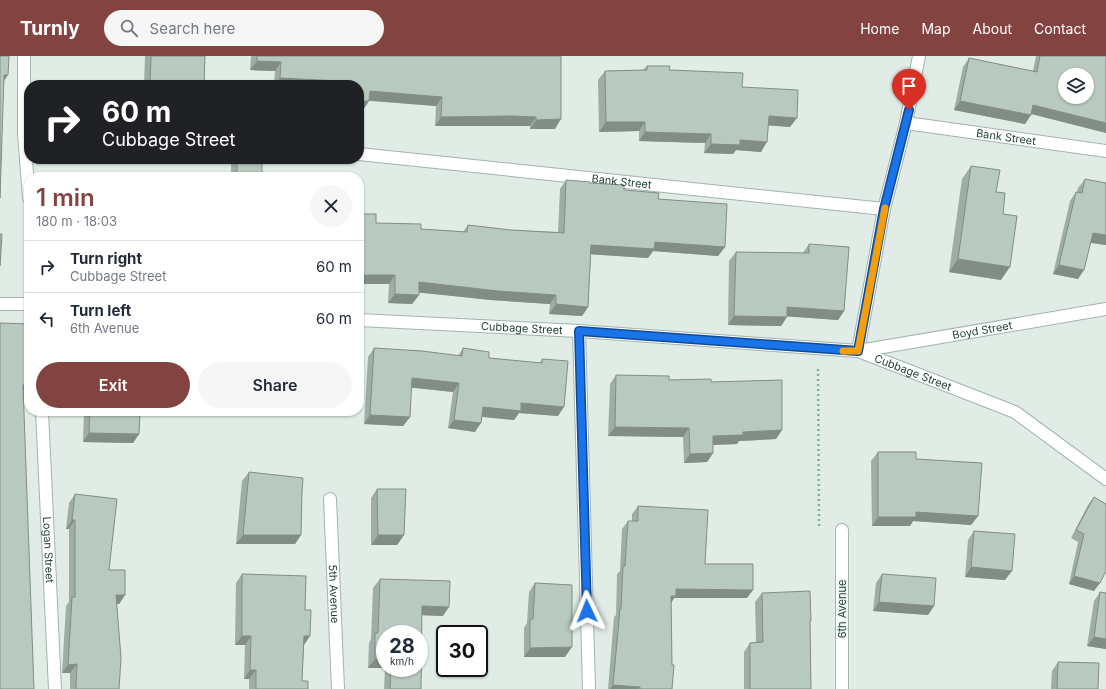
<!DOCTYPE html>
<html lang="en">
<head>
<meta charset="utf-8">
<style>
	body { margin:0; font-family:Inter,sans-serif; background:#f6f6f7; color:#1f2937; height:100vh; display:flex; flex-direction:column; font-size:15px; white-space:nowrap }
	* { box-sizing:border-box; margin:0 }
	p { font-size:13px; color:#747a83 }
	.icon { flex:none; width:22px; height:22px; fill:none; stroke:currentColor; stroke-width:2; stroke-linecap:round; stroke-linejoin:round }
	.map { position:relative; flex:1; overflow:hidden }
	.side { position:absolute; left:24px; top:116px; width:340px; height:244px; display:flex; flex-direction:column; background:#fff; border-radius:16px; box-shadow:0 1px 3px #0004 }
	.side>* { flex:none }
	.banner { position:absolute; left:24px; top:24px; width:340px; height:84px; border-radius:16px; box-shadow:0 1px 3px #0004; background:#202124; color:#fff; overflow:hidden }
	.tools { position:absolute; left:1058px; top:12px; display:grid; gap:8px }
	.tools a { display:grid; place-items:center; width:36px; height:36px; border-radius:50%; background:#fff; box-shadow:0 1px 3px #0004; font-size:20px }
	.speed { position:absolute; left:376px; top:569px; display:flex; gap:8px; font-size:20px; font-weight:700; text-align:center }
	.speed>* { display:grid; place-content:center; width:52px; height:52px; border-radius:50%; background:#fff; box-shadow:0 1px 3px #0004; line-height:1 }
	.speed small { font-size:10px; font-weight:400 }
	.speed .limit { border:2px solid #111; border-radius:6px; background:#fff; color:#111 }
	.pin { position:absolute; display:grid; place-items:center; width:34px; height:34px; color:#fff; margin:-41px -17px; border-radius:50% 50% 50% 0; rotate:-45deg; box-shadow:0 0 4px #0007 }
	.pin .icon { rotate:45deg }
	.me { position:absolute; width:44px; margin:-22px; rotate:358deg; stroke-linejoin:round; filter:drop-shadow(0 0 3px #0008) }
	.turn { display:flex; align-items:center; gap:14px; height:84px; padding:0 12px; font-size:18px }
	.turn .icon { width:52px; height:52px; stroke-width:2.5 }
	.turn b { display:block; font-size:28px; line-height:34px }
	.round { display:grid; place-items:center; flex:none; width:42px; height:42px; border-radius:21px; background:#f6f6f7 }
	.head { display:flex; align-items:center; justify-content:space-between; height:68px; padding:0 12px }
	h1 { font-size:24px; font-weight:600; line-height:30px; color:#834341 }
	.action { display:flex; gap:8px; margin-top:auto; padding:8px 12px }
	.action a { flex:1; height:46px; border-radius:24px; background:#834341; color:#fff; font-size:16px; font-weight:600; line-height:46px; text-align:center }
	.action a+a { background:#f6f6f7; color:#1f2937 }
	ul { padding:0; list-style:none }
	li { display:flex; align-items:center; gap:12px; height:52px; padding:0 12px; border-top:1px solid #e0e1e3 }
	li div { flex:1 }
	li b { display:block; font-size:15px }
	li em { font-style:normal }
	header { display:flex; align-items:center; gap:24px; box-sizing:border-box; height:56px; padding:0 20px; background:#834341; color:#fff }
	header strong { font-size:19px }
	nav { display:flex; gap:22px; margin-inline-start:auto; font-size:14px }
	.search { width:280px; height:36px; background:#f6f6f7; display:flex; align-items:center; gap:10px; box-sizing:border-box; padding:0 14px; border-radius:22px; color:#747a83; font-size:15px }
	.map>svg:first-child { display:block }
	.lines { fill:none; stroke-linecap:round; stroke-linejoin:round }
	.minor-casing { stroke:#a2b4ac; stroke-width:14 }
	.path { stroke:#7db29b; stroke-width:2.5; stroke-dasharray:2 3; stroke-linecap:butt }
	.minor { stroke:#fff; stroke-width:12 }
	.wall { fill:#9eaea5; fill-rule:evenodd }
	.shaded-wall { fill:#818d86 }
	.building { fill:#b8cac0; stroke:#818d86; fill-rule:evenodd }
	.route-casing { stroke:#114b97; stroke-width:10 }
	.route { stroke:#1a73e8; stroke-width:7 }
	.slow { stroke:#f59e0b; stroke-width:7 }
	.labels { text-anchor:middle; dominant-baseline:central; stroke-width:3; stroke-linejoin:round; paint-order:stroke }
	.street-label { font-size:11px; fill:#1f3e32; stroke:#f0f8f3 }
</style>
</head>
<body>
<header>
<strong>Turnly</strong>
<div class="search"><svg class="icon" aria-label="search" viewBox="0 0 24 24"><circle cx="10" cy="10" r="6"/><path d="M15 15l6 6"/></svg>Search here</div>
<nav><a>Home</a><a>Map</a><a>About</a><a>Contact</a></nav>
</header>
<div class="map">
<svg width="1106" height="633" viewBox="0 0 1106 633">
	<rect width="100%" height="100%" fill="#e0ece5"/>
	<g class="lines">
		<defs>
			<g id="minor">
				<path d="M24,0V78L29,142"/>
				<path id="s1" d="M906,67L1106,95"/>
				<path id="s2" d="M359,98L884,153"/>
				<path d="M0,248H29"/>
				<path id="s3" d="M359,264L579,275L858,295L1015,356L1106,423"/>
				<path d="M579,275L589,633"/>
				<path d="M858,295L884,153L906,67L919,0"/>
				<path id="s4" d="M859,295L1106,253"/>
				<path id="s5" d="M42,355L55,633"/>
				<path id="s6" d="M330,443L338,633"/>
				<path d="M842,474V633"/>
			</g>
		</defs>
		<use href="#minor" class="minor-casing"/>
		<path class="path" d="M818,313L819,470"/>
		<use href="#minor" class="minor"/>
	</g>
	<path class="wall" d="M145,0H205L204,29H144Z
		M251,0H561L555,73H530V70H435L436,50L369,45L363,54L359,29H274L275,15L250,14Z
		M1036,0H1106L1031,58L1025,68L954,54L963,11L969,2L1033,15Z
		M647,10L669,14L742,31L790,71L768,69L761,96L736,94L733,98L704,97L705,87L639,85V75L599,76L598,24L605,15L643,14Z
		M232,103H262V121H231V105Z
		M971,110L996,136L1003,158L1001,224L949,216L962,123Z
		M1085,123L1106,127V189L1091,187L1078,223L1053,218L1070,145L1076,136H1077L1078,132Z
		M566,124L590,127L624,134L658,143L725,191L718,200L653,195L648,202L591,198L588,251L582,260L549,258L550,248L491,244L419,236V239L412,248L388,247L389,228H359V158L376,167L421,173L463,176L468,169L511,174L558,176L560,133Z
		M809,188L844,255L838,264L787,260L781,270L728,269L729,205L736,196L803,197Z
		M374,292L458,300L463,292L489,302L540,307L542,303L558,360L519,357L514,364L482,361L475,376L448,372L453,336L411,331L410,361L403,370L364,368L368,301Z
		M616,319L669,324L711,326L776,383L739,385L737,388L713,389V397L707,406L684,407L683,381L608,380L610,328Z
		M84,355H140L139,378L133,387L83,386Z
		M878,396L978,460L971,469L913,465L910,470H872L871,405Z
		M249,416L302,436L301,479L295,488H236L242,425Z
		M377,433L404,479L397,489H371V442Z
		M75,438L109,514L125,539L119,548H117L119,633H70V617H62L66,550L69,546V473H66L69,447Z
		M1094,441V535L1069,528L1078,486L1071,482L1088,449Z
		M638,450L705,508L747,542H674L671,547L672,633H608L614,561L616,559L617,518L620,515L622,473L628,465H632V458Z
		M974,475L1005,524L965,521L968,484Z
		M242,518L304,589L302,625L308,633H249V623H244L245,589H235L236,527Z
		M882,518L934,550L928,559L873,555L876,527Z
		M380,523L443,560L422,559L421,633H384L385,612H368L369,587L371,583L373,532ZM385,578L419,612H385Z
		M535,527L565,601H524V572L527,567L529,536Z
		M1100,536L1106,537V593L1087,590L1094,545Z
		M762,537L810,567L811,633H744V596L750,587L756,586L755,546Z
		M1058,606L1098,633H1051L1052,615Z"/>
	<path class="shaded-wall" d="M257,5L281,6L275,15L250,14Z
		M4,19H8L2,28Z
		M280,22L340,25L337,29H275Z
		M370,35L442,41L436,50L364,44Z
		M359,45H369L363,54H359Z
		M960,45L1031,59L1025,68L954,54Z
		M1033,49L1106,67V77L1027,57Z
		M512,60L536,61L530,70H435L441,61Z
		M769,60L797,62L790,71L762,69Z
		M561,63L555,73H530L536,64Z
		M606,66H645L639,75L599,76Z
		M645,76L711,78L705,87L639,85Z
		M740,84L767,86L761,96L736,94L733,98L704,97L711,88Z
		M1093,177L1106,179V189L1086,186Z
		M655,186L725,191L718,200L653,195L648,202L585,198L591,189Z
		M958,203L1010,211L1001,224L949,216Z
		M1059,209L1084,214L1078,223L1053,218Z
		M359,219H395L389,228H359Z
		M419,226L498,235L491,244L413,236Z
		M498,235L556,239L550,248L491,244Z
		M395,238L419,239L412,248L388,247Z
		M556,248L588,251L582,260L549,258Z
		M787,251L844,255L838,264L781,260Z
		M734,260L787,261L781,270L728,269Z
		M412,322L459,327L453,336L405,331Z
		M23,329H27L17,344Z
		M521,347L564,351L558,360L519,357L514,364L476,360L483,351Z
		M370,359L410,361L403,370L364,368Z
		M454,364L481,367L475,376L448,372Z
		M615,371L689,372L683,381L608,380Z
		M782,374L776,383L739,385L737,388L706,389L713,380L743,376Z
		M89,377L139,378L133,387L83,386Z
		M713,397L707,406L684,407L690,398Z
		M916,456L978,460L971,469L913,465L910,470H872L878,461Z
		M72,464H75L69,473H66Z
		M243,479H301L295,488H236Z
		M378,479H404L397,489H371Z
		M971,511L1012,515L1005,524L965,521Z
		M1074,520L1100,527L1094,535L1069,528Z
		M676,533L753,534L747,542H674L670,549H665Z
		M116,539H125L119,548H110Z
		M879,546L934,550L928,559L873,555Z
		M422,550L449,551L443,560L416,559Z
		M242,580H251L245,589H235Z
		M304,580H310L304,589H297Z
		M1094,581L1106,583V593L1087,590Z
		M572,591L565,601H524L530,592Z
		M375,603H385V612H368Z
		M77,608L70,617H62L68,609Z
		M250,614H256L249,623H244Z
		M613,629L640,631L639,633H610Z"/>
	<path class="building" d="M0,0H9L8,19H4L0,142Z
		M151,0H205L204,29H150Z
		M257,0H561V63L536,64V61L512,60L441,61L442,41L370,35L369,45H359V29H340V25L280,22L281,6L257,5Z
		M1040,0H1106V67L1033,49L1031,59L960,45L969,2L1037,16ZM1065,19H1087V41H1065Z
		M647,10H670L669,14L743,17L742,31L798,34L797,62L769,60L767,86L740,84V89L711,88V78L645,76V66H606L605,15L647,14Z
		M237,103H262V121H237Z
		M971,110L1000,114L996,136L1005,137L1003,158L1017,160L1010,211L958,203Z
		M1085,123L1106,127V179L1093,177L1084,214L1059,209L1076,136L1082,137Z
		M566,124L590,126V127L624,129V134L659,137L658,143L727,148L725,191L655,186L654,193L591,189L588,251L556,248V239L498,235L419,226V239L395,238V219H359V158H376V167L421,168V173L467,176L468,169L511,174L564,177Z
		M0,178H2L0,210Z
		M809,188L849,191L844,255L787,251V261L734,260L736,196L809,197Z
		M0,267L29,268L27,329H23L34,633H0Z
		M374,292L422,295L462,300L463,292L489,296V302L542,307V303L568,305L564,351L521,347V355L483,351L481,367L454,364L459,327L412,322L410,361L370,359Z
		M616,319L669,320V324L711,323V326L782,324V374L743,376V379L713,380V397L690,398L689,372L615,371Z
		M90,355H140L139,378L89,377Z
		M878,396H916V403L982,407L978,460L916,456V461H878Z
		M249,416L303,422L302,436L301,479H243Z
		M377,433H406L404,479H378Z
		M75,438L117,443L109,514H125V539H116L121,602L119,633H76L77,608L68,609L72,541H75V464H72Z
		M1094,441L1106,448V515L1100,527L1074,520L1084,478L1076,474Z
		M638,450L708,454L705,508H753V534L676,533V540H671L672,609H674L672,633H640V631L613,629L620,553H621L623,510H625L628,465H638Z
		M974,475L1015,478L1012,515L971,511Z
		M242,518L306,520L305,554H311L310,580H304L302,625H308V633H256V614H250L251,580H242Z
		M882,518L936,522L934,550L879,546Z
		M380,523L450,525L449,551L422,550L421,633H390L391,612H419V578H385V603H375V577H378Z
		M535,527L572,529V591L530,592V563H533Z
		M810,535L811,565H810L811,633H750V587L763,586L762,537Z
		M1100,536L1106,537V583L1094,581Z
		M1058,606L1099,607L1098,633H1057Z"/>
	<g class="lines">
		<defs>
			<path id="route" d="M587,555L579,275L858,295L884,153L909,54"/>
		</defs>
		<use href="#route" class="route-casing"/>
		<use href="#route" class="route"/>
		<path class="slow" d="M843,295H858L885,152"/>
	</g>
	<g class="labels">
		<g class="street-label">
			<text stroke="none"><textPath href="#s1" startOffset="101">Bank Street</textPath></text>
			<text stroke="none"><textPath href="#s2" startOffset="264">Bank Street</textPath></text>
			<text stroke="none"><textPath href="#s3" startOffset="163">Cubbage Street</textPath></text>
			<text stroke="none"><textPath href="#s4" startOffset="125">Boyd Street</textPath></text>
			<text stroke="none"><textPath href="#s3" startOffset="559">Cubbage Street</textPath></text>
			<text stroke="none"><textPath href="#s5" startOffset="139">Logan Street</textPath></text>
			<text stroke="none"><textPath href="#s6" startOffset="95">5th Avenue</textPath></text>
			<text transform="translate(842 553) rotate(-90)">6th Avenue</text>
		</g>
	</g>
</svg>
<div class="tools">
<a><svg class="icon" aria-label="layers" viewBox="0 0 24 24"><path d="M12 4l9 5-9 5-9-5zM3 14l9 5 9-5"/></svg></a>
</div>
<div class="speed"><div>28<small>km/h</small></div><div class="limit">30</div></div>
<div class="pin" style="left:909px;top:54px;background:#d93025"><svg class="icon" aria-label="arrive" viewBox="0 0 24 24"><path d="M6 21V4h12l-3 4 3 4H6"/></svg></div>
<svg class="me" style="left:587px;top:555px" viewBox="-20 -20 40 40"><path d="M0-17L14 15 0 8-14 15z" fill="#1a73e8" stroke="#fff" stroke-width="4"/></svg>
<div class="banner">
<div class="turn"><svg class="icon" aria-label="right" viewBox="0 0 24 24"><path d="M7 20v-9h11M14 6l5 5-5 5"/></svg><div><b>60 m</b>Cubbage Street</div></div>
</div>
<section class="side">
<div class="head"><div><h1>1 min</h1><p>180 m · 18:03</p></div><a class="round"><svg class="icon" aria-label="close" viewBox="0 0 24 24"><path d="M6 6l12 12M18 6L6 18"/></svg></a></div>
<ul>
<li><svg class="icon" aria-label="right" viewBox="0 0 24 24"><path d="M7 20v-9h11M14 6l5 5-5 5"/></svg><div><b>Turn right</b><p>Cubbage Street</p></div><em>60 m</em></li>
<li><svg class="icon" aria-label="left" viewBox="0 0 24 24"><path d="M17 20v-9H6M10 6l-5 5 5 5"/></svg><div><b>Turn left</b><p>6th Avenue</p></div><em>60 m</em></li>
</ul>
<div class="action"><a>Exit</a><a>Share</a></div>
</section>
</div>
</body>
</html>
